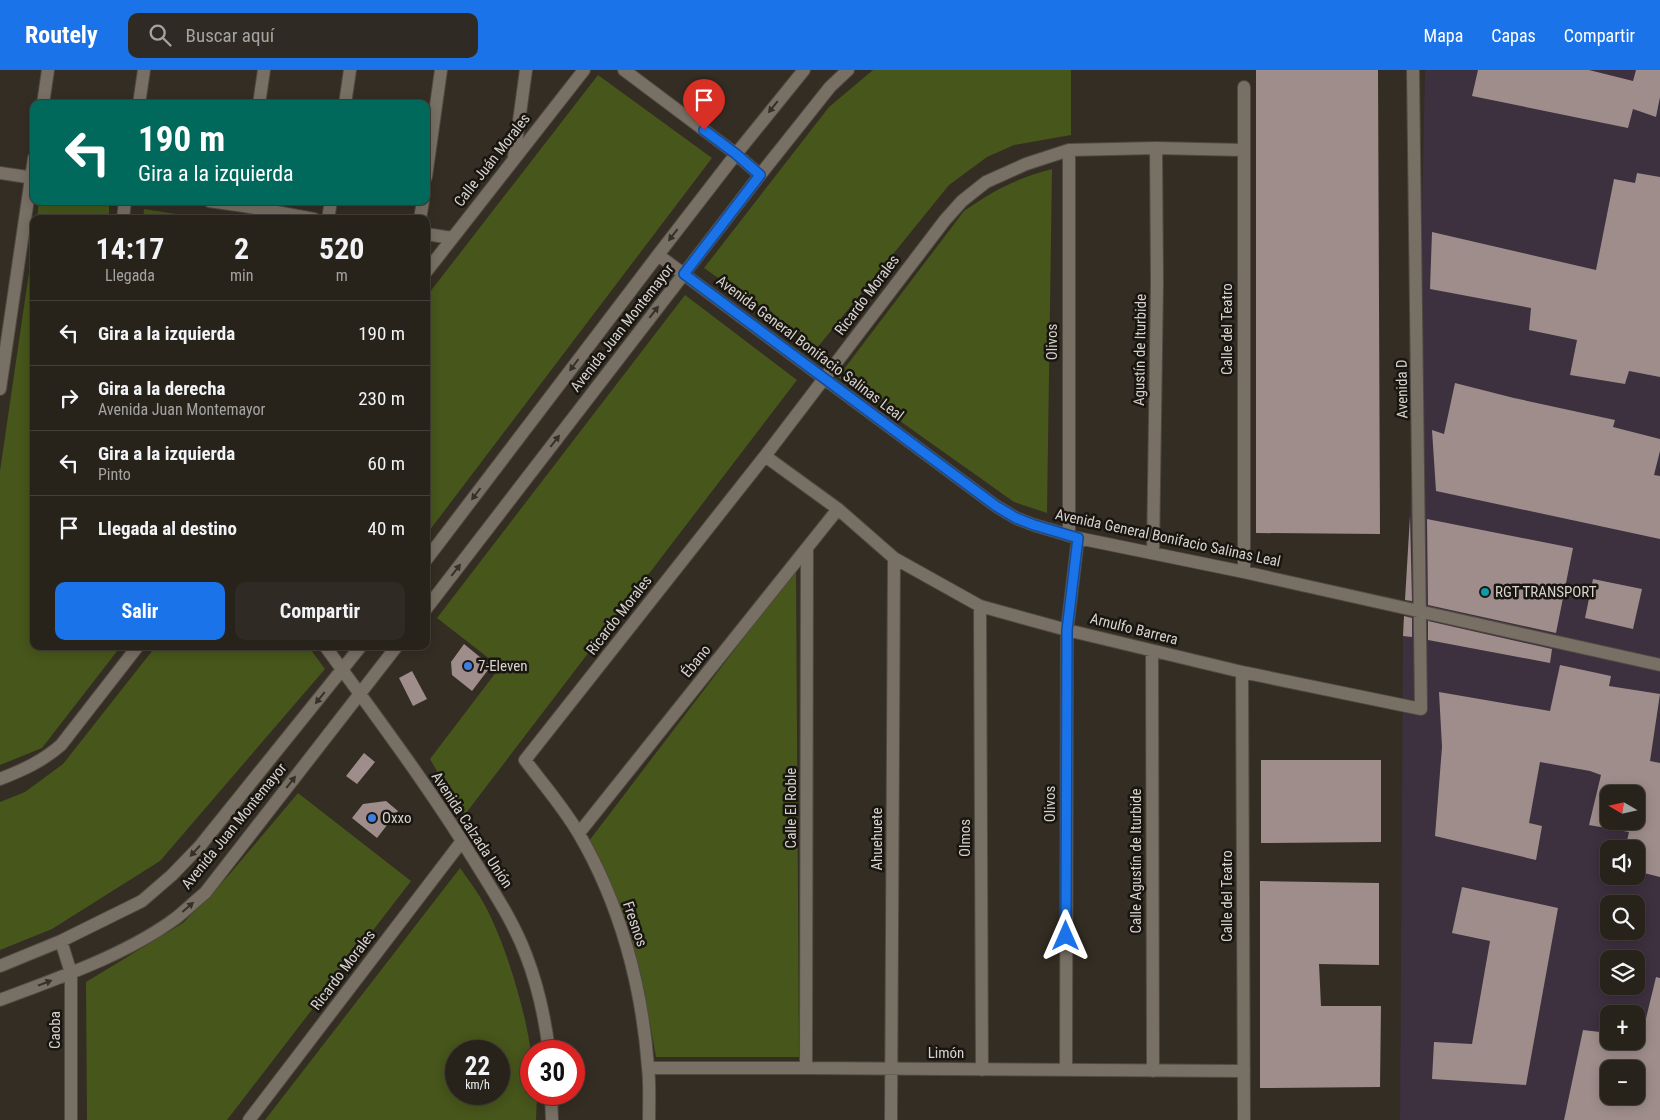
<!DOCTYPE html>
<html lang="es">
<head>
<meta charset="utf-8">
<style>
	body { margin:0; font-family:"Roboto Condensed",sans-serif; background:#2f2a23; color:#f1f3f6; height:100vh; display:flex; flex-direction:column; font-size:19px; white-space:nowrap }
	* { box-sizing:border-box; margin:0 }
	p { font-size:16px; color:#a4a4a2 }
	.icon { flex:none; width:28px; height:28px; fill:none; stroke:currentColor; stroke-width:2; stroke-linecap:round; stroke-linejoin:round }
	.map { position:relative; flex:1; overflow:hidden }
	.side { position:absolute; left:30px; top:145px; width:400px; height:435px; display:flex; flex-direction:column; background:#27221a; border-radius:10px; box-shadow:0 2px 12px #0003,0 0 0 1px #433f39 }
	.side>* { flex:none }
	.guide { position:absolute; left:30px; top:30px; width:400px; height:105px; border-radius:10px; box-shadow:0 2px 12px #0003,0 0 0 1px #433f39; background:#00695c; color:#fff; overflow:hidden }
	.needle { width:32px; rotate:279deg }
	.tools { position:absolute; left:1600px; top:715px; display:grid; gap:10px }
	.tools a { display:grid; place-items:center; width:45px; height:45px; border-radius:10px; background:#27221a; box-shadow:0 2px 12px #0003,0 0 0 1px #433f39; font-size:25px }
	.speed { position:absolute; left:445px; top:970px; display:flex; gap:10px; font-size:25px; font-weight:700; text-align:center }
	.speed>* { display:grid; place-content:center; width:65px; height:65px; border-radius:50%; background:#27221a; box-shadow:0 2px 12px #0003,0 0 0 1px #433f39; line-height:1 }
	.speed small { font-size:12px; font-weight:400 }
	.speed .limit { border:8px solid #d22; background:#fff; color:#111 }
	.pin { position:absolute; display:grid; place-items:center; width:42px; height:42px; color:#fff; margin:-51px -21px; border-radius:50% 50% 50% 0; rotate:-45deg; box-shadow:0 0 5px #0007 }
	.pin .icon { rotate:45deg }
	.me { position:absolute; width:55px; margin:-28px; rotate:0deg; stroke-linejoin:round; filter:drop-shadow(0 0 4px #0008) }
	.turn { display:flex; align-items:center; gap:18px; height:105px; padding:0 25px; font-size:22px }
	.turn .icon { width:65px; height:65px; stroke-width:2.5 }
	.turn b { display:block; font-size:35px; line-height:42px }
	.eta { display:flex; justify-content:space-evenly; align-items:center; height:85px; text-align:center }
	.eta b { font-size:30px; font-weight:700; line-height:35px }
	.primary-button { display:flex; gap:10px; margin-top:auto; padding:10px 25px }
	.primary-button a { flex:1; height:58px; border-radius:10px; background:#1a73e8; color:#fff; font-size:20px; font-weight:700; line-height:58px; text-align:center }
	.primary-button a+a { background:#2f2a23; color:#f1f3f6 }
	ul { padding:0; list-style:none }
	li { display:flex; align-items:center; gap:15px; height:65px; padding:0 25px; border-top:1px solid #433f39 }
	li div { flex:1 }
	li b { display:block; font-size:19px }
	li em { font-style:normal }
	header { display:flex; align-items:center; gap:30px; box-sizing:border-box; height:70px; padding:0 25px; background:#1a73e8; color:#fff }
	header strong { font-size:24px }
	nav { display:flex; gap:28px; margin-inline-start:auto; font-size:18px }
	.search { width:350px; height:45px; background:#2f2a23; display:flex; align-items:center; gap:12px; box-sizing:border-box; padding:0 18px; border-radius:10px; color:#a4a4a2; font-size:19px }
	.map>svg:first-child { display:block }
	.industrial { fill:#3d303f; fill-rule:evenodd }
	.green { fill:#47561b; fill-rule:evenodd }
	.building { fill:#9e8d8b; fill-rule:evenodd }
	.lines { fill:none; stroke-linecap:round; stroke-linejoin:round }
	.minor-casing { stroke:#504a42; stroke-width:14 }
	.minor { stroke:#787064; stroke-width:12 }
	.oneway { fill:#36302a }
	.route-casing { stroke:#114b97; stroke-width:12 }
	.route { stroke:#1a73e8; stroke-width:9 }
	.culture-dot { fill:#0f9aa8; stroke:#191511; stroke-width:2 }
	.shop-dot { fill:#3f7fe0; stroke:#191511; stroke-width:2 }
	.labels { text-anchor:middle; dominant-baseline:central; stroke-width:5; stroke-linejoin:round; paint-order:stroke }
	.street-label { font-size:15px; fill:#d7d2cc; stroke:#191511 }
	.poi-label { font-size:15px; fill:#d7d2cc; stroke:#191511; text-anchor:start }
</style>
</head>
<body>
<header>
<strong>Routely</strong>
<div class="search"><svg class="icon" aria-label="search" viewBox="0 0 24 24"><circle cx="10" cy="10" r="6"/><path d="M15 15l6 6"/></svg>Buscar aquí</div>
<nav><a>Mapa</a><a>Capas</a><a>Compartir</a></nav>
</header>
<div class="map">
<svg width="1660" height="1050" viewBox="0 0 1660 1050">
	<rect width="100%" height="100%" fill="#342d23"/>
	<path class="industrial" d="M1425,0H1660V1050H1400L1403,566L1419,286ZM1609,724H1636V751H1609ZM1609,779H1636V806H1609ZM1609,834H1636V861H1609ZM1609,889H1636V916H1609ZM1609,944H1636V971H1609ZM1609,999H1636V1026H1609Z"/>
	<path class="green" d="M873,0H1071V65L1014,75L987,87L949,115L817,278L704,198L829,37Z
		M598,5L712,88L426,465V227Z
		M1052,99L1047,443L1014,432L838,307L964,141C994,120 1017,108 1052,99Z
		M39,131H109V149H37Z
		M144,139L208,149H143Z
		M34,168V576H121L42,678L0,695V401Z
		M685,225L797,310L463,747L430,689L500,597L437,548Z
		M796,499L799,987H656L644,921L626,856L589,771Z
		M156,576H308L325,599L160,791L52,859L0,880V732L25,722L63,694Z
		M298,723L411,811L227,1050H87L86,912L183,853L228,806Z
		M460,798C467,808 474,817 480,827C503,864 525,938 531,982C533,995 531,1010 531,1024H537V1026L536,1050H265ZM499,981V1024H456V981Z"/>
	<path class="building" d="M1256,0H1378L1380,464L1256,463Z
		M1478,0H1589L1633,11L1636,0H1660V27L1656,47L1633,39L1628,58L1472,26Z
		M1637,103L1660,107V307L1629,301L1625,314L1570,305L1577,270L1529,260L1531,238L1430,219L1432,162L1596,200L1614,109L1635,113Z
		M1455,313L1514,328L1615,350L1613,357L1660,369V381L1654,405L1660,406V469L1436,421L1432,360L1444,364Z
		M1410,446L1412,531L1405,530Z
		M1427,449L1573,478L1556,563L1428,535Z
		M1593,509L1642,519L1633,559L1585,548Z
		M1404,546L1412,548V567L1403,566Z
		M1428,551L1552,579L1550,593L1428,570Z
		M464,574L491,596L472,621L452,605L451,592Z
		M1560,595L1611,606L1609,616L1660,624L1650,691L1660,693V807L1636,801V779H1625L1629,762L1589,755L1601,705L1590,701L1540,692L1529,753L1542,756L1536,790L1435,766L1442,677L1439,622L1550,641ZM1609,724H1636V751H1609Z
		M412,601L427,629L413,636L399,608Z
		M364,683L375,692L357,714L346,706Z
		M1261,690H1381V772L1261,773Z
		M386,731L398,741L377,768L352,748L363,734Z
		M1260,811L1379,813V895L1319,894L1321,936H1381L1380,1017L1260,1018Z
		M1462,817L1558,838L1526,1015L1432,1009L1434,972L1472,974L1490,871L1452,863Z
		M1656,907L1660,908V1050H1564L1583,960L1609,963V971H1636V968L1641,969ZM1609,999H1636V1026H1609Z"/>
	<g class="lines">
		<defs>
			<path id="minor" d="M624,0L736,84L760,105
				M43,34L48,0
				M139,34L144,0
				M259,34L264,0
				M345,34L350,0
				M514,87L526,0
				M0,103L34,108
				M426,107L441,0
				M209,131L244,136L314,149
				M123,149L125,131
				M328,149L331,131
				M420,149L423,131
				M426,164L452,168
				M658,185L996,436L1016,448L1034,455L1078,468L1244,502L1660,595
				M426,202L584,0
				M0,319L34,88
				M765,386L838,439L894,488L980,536L1067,560L1242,602L1421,639L1413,0
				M1069,464V80
				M1153,483L1157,212L1156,78
				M426,490L658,185L736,84L804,0
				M1244,502V17
				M980,536L982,1000
				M426,539L760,105L830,17L848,0
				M325,576C377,648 431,719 477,795C495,824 514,853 526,885C538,916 545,948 549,981
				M1152,581L1153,1001
				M1242,602L1244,1050
				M0,709C23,700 43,691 61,675L138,576
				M579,763L838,439
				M61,871L71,903V1050
				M0,896L61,871L142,831L172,805L200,776L361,576
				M0,930C58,908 126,885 176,848C186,840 195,831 205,823L397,576
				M648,998H806L1244,1001
				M806,998L807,479
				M1066,1000L1067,560L1078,468
				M551,1024L552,1050
				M249,1050L462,771
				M649,1050C649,1032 650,1014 648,997C642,916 620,834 579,764C564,738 543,714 525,690L765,386L945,150L962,131L986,112L1026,94L1069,80L1156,78L1243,80
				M891,1050L894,488"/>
		</defs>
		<use href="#minor" class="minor-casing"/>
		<use href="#minor" class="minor"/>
	</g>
	<defs><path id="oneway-solid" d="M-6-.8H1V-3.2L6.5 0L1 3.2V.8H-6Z" transform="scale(1.25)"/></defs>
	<g class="oneway">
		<use href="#oneway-solid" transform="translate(773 37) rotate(129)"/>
		<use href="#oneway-solid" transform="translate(673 165) rotate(128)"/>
		<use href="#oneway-solid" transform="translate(654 242) rotate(-52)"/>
		<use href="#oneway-solid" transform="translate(574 295) rotate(127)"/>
		<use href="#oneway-solid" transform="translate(555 371) rotate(-52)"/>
		<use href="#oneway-solid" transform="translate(476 424) rotate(127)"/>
		<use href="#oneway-solid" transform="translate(456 500) rotate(-52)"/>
		<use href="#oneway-solid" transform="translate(320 628) rotate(129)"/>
		<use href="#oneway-solid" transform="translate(291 712) rotate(-52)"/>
		<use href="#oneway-solid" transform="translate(195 781) rotate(133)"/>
		<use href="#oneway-solid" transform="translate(188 837) rotate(-41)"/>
		<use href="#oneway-solid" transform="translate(45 913) rotate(-21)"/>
	</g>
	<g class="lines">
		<defs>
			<path id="route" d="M704,60L736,84L760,105L684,204L996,436L1016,448L1034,455L1078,468L1067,560L1066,866"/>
		</defs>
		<use href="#route" class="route-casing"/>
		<use href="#route" class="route"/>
	</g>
	<circle class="culture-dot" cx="1485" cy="522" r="5"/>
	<g class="shop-dot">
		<circle cx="468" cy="596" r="5"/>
		<circle cx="372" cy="748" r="5"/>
	</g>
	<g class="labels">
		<g class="street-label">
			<text transform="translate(492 90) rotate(-52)">Calle Juán Morales</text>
			<text transform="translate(867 225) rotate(-53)">Ricardo Morales</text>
			<text transform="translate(622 258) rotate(-52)">Avenida Juan Montemayor</text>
			<text transform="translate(1227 259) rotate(-90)">Calle del Teatro</text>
			<text transform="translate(1052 272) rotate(-90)">Olivos</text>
			<text transform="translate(810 278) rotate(37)">Avenida General Bonifacio Salinas Leal</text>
			<text transform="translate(1140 280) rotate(-89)">Agustín de Iturbide</text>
			<text transform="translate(1402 319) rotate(-91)">Avenida D</text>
			<text transform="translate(1168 468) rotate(12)">Avenida General Bonifacio Salinas Leal</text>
			<text transform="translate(619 545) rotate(-52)">Ricardo Morales</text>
			<text transform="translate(1134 559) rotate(14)">Arnulfo Barrera</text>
			<text transform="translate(696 591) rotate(-51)">Ébano</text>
			<text transform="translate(1050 734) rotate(-90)">Olivos</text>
			<text transform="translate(791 738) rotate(-90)">Calle El Roble</text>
			<text transform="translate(234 756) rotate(-51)">Avenida Juan Montemayor</text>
			<text transform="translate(472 760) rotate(57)">Avenida Calzada Unión</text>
			<text transform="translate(965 768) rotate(-90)">Olmos</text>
			<text transform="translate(877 769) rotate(-90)">Ahuehuete</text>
			<text transform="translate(1136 791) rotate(-90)">Calle Agustín de Iturbide</text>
			<text transform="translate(1227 826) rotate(-90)">Calle del Teatro</text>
			<text transform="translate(635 854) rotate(71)">Fresnos</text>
			<text transform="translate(343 900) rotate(-53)">Ricardo Morales</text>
			<text transform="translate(55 960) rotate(-90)">Caoba</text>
			<text x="946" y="983">Limón</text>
		</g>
		<g class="poi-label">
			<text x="1495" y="522">RGT TRANSPORT</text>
			<text x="478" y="596">7-Eleven</text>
			<text x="382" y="748">Oxxo</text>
		</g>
	</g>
</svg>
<div class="tools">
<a><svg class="needle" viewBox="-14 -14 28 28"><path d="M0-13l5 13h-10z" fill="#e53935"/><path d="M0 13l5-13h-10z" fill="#a4a4a2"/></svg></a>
<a><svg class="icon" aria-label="sound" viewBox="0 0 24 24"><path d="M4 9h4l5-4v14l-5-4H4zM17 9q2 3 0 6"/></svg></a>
<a><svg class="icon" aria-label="search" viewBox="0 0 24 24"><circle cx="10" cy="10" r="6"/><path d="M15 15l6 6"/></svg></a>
<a><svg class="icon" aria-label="layers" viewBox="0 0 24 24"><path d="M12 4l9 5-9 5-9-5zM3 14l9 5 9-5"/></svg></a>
<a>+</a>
<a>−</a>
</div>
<div class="speed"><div>22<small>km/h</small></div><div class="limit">30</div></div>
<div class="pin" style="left:704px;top:60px;background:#d93025"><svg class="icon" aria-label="arrive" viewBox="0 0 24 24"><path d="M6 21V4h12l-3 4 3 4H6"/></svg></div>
<svg class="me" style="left:1066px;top:866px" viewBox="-20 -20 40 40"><path d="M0-17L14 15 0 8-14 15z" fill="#1a73e8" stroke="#fff" stroke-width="4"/></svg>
<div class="guide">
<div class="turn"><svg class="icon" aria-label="left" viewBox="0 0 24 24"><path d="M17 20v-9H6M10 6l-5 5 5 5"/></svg><div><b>190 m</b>Gira a la izquierda</div></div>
</div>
<section class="side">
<div class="eta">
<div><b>14:17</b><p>Llegada</p></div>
<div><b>2</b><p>min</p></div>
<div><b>520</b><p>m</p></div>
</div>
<ul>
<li><svg class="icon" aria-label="left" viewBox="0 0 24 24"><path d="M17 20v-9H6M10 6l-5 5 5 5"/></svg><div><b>Gira a la izquierda</b></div><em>190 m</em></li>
<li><svg class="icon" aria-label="right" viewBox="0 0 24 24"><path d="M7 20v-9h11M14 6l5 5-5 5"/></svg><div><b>Gira a la derecha</b><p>Avenida Juan Montemayor</p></div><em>230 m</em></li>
<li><svg class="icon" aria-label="left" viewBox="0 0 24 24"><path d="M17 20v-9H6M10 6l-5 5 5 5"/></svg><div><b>Gira a la izquierda</b><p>Pinto</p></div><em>60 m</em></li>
<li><svg class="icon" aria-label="arrive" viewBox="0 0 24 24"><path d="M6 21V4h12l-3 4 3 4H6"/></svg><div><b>Llegada al destino</b></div><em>40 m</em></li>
</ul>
<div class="primary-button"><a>Salir</a><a>Compartir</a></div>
</section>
</div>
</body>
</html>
